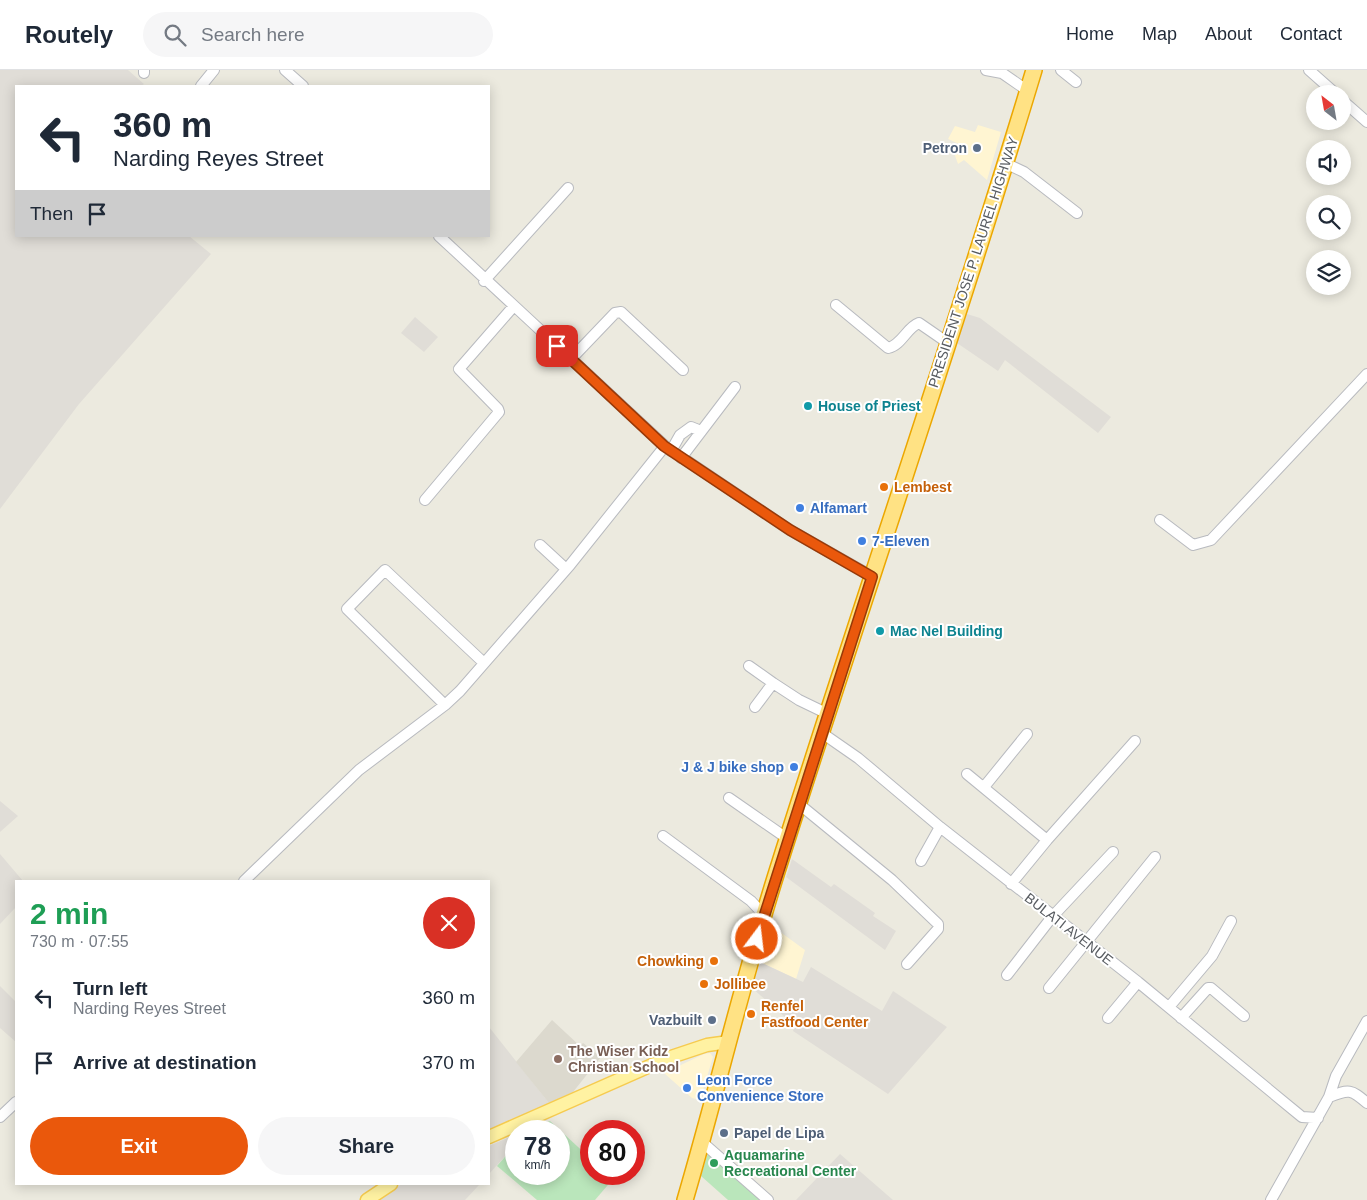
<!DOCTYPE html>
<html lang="en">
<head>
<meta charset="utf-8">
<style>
	body { margin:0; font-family:Helvetica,sans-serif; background:#f6f6f7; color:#1f2937; height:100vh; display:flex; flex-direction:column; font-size:19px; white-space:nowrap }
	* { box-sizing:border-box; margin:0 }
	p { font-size:16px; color:#747a83 }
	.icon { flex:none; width:28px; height:28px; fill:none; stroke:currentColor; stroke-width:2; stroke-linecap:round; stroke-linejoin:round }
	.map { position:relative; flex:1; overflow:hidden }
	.sheet { position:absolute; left:15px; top:810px; width:475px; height:305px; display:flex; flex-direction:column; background:#fff; border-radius:0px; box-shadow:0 2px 12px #0003 }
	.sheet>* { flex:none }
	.banner { position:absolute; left:15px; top:15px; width:475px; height:152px; border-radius:0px; box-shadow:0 2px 12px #0003; background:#fff; color:#1f2937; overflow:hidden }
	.needle { width:32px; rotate:329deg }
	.buttons { position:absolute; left:1306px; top:15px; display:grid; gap:10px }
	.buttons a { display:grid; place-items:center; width:45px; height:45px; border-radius:50%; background:#fff; box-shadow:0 2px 12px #0003; font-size:25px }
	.speed { position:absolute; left:505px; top:1050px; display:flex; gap:10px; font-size:25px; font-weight:700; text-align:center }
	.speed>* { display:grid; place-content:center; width:65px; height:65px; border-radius:50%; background:#fff; box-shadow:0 2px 12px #0003; line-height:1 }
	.speed small { font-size:12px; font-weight:400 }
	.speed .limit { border:8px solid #d22; background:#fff; color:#111 }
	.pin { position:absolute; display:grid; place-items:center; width:42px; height:42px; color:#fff; margin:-21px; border-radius:10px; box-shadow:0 2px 8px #0006 }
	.me { position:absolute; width:55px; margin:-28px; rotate:15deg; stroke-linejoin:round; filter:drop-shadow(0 0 4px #0008) }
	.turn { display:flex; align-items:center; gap:18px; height:105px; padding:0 15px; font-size:22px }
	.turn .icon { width:65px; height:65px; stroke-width:2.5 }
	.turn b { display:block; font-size:35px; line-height:42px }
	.then { display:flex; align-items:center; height:48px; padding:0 15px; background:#0003; gap:10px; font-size:19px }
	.round { display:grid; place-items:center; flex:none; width:52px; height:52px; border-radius:26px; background:#f6f6f7 }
	.overview { display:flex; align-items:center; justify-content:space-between; height:85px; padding:0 15px }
	h1 { font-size:30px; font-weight:700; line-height:38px; color:#1e9e55 }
	.action { display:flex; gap:10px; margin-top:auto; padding:10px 15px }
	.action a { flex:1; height:58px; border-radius:30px; background:#ea580c; color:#fff; font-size:20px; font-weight:700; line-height:58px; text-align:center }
	.action a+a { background:#f6f6f7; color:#1f2937 }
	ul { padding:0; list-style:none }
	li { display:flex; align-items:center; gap:15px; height:65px; padding:0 15px }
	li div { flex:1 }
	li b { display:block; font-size:19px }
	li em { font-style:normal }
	header { display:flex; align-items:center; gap:30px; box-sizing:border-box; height:70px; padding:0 25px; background:#fff; border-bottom:1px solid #e0e1e3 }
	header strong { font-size:24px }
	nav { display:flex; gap:28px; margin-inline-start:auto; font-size:18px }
	.search { width:350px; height:45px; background:#f6f6f7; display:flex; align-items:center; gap:12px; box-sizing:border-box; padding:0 18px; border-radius:28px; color:#747a83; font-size:19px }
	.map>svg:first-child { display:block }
	.commercial { fill:#fff5d2 }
	.industrial { fill:#e0ddd7 }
	.education { fill:#dcd9ce }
	.green { fill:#bae6bb }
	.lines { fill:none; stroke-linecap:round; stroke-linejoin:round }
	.minor-casing { stroke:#b8babf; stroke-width:12 }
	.major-casing { stroke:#f6cb4f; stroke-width:15 }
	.highway-casing { stroke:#eca700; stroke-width:18 }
	.minor { stroke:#fff; stroke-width:10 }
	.major { stroke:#fff2a2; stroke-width:12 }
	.highway { stroke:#ffe284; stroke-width:15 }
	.route-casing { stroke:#983908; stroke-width:12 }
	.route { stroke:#ea580c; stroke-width:9 }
	.service-dot { fill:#5c6f8a; stroke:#fff; stroke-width:2 }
	.culture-dot { fill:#0f9aa8; stroke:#fff; stroke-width:2 }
	.food-dot { fill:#e8710a; stroke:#fff; stroke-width:2 }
	.shop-dot { fill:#3f7fe0; stroke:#fff; stroke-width:2 }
	.education-dot { fill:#8d6e63; stroke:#fff; stroke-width:2 }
	.leisure-dot { fill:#2e9e5b; stroke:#fff; stroke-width:2 }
	.labels { text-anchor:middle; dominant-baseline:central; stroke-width:4; stroke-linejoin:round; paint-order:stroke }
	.service-label { font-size:14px; font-weight:bold; fill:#4e5e75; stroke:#fff; text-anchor:end }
	.street-label { font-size:14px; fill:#585c61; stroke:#fff }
	.culture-label { font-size:14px; font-weight:bold; fill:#0d838f; stroke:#fff; text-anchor:start }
	.food-label { font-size:14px; font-weight:bold; fill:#c56008; stroke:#fff; text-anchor:start }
	.shop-label { font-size:14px; font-weight:bold; fill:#366cbe; stroke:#fff; text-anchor:start }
	.education-label { font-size:14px; font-weight:bold; fill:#785e54; stroke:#fff; text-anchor:start }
	.leisure-label { font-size:14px; font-weight:bold; fill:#27864d; stroke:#fff; text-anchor:start }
</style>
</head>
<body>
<header>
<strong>Routely</strong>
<div class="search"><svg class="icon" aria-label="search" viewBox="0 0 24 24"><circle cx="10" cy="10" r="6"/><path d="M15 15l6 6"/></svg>Search here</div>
<nav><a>Home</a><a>Map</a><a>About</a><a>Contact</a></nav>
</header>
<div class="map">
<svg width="1367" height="1130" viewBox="0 0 1367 1130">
	<rect width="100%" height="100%" fill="#eceadf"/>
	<path class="commercial" d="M978,55L1001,62L987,110L964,90L958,94L954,83L959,74L948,69L955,56L975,62Z
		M772,856L805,880L796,909L760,892Z
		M710,983L713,987L700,1030L692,1028L664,1003L704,984Z"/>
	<path class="industrial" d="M0,0H128L144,14L141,16H16V166H189L211,184L79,334L0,439Z
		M967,244L980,248L1111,347L1098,363L1005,290L998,301L957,273Z
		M415,247L438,267L424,282L401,263Z
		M0,731L18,746L0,762Z
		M0,784L23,811H16V837L0,854Z
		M792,789L831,817L834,814L875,843L873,846L896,861L885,880L786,807Z
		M760,892L803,912L811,897L882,941L893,921L947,957L888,1024L793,961L795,956L752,918Z
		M0,916L16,932V972L0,958Z
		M489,957L549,1033L489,1060Z
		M516,1064V1074L489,1104V1076Z
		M840,1084L893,1130H796Z
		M402,1114H480L465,1130H376Z"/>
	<path class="education" d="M552,950L580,976L583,973L601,987L573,1022L549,1033L516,992Z"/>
	<path class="green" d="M550,1051L591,1089V1104H608L613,1109L595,1130H537L497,1096L516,1074V1104H559V1061H528Z
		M709,1080L764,1130H728L701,1106Z"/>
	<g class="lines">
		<defs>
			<path id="minor" d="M285,0L303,16
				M986,0L1002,3L1028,21
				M1061,0L1076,12
				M1309,0L1336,24
				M144,3V0
				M201,16L214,0
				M1342,30L1367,52
				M1005,93L1024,102L1077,143
				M439,166L665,376L790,460L873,507
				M484,211L568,118
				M836,235L888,278C902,275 907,257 919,253L948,273
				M571,289L615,243L621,242L683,300
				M671,381L680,365L691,357L701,361
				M681,388L735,317
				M425,430L499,342L498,339L459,299L513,237
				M1160,450L1193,475L1211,470L1367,304
				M540,475L566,499
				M749,596L773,613
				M445,635L347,539L385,500L484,593
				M755,637L773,613L799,630L828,644
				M822,663L858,688L940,757L1138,912L1302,1047L1318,1048
				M967,704L1047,770
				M984,717L1027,664
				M729,728L788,769
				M799,734L892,810L938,854V859L907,894
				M663,766L751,831L764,845
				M921,791L940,757
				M244,811L359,700L445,635L460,621L570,495L665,376
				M1011,814L1047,770L1135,671
				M1007,905L1052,847L1113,782
				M1049,918L1155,787
				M1169,937L1212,886L1231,851
				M1108,948L1138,912
				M1181,948L1208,918H1211L1244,946
				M1329,1027C1349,1019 1351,1019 1367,1033
				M0,1047L16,1032
				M702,1072L768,1130
				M1271,1130L1329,1027L1336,1006L1367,951"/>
			<path id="major" d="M489,1067L668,988L707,975L729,972
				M367,1130L391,1114"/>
			<path id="highway" d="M685,1130C718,1018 744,904 780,792C863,528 954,266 1034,0"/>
		</defs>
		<use href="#minor" class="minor-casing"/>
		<use href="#major" class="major-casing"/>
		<use href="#highway" class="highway-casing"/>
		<use href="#minor" class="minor"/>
		<use href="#major" class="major"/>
		<use href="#highway" class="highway"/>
	</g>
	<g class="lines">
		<defs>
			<path id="route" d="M557,276L664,376L790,460L872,507L757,869"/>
		</defs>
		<use href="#route" class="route-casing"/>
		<use href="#route" class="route"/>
	</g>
	<g class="service-dot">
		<circle cx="977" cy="78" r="5"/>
		<circle cx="712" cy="950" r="5"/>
		<circle cx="724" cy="1063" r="5"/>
	</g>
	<g class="culture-dot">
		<circle cx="808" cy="336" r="5"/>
		<circle cx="880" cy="561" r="5"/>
	</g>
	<g class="food-dot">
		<circle cx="884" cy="417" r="5"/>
		<circle cx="714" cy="891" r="5"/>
		<circle cx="704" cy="914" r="5"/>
		<circle cx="751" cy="944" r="5"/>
	</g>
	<g class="shop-dot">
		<circle cx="800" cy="438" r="5"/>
		<circle cx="862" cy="471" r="5"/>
		<circle cx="794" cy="697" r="5"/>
		<circle cx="687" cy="1018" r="5"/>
	</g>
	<circle class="education-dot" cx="558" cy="989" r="5"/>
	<circle class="leisure-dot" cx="714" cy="1093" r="5"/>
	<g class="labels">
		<g class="service-label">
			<text x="967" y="78">Petron</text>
			<text x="702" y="950">Vazbuilt</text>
			<text x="734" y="1063" text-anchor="start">Papel de Lipa</text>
		</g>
		<g class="street-label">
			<text transform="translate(973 192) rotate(-72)">PRESIDENT JOSE P. LAUREL HIGHWAY</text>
			<text transform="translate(1069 859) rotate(38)">BULATI AVENUE</text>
		</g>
		<g class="culture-label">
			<text x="818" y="336">House of Priest</text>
			<text x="890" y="561">Mac Nel Building</text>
		</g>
		<g class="food-label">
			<text x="894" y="417">Lembest</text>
			<text x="704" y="891" text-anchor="end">Chowking</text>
			<text x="714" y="914">Jollibee</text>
			<text x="761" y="936">Renfel<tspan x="761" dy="16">Fastfood Center</tspan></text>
		</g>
		<g class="shop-label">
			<text x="810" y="438">Alfamart</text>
			<text x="872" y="471">7-Eleven</text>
			<text x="784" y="697" text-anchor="end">J &amp; J bike shop</text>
			<text x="697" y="1010">Leon Force<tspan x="697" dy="16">Convenience Store</tspan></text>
		</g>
		<g class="education-label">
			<text x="568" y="981">The Wiser Kidz<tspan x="568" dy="16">Christian School</tspan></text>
		</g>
		<g class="leisure-label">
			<text x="724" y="1085">Aquamarine<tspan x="724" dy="16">Recreational Center</tspan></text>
		</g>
	</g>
</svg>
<div class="buttons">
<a><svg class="needle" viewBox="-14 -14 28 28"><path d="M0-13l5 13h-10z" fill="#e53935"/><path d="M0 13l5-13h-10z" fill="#747a83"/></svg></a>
<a><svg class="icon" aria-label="sound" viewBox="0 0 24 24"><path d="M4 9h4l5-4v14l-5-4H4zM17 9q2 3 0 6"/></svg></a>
<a><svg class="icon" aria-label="search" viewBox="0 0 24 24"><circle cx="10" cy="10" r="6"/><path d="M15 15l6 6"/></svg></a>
<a><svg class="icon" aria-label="layers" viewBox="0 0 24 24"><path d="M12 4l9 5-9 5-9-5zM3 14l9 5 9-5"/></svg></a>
</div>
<div class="speed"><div>78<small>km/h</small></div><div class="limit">80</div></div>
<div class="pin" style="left:557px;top:276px;background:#d93025"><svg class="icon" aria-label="arrive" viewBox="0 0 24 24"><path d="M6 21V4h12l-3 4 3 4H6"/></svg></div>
<svg class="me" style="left:757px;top:869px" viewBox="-20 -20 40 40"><circle r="17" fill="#ea580c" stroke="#fff" stroke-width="3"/><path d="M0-11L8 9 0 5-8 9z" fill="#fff"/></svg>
<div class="banner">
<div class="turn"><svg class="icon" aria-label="left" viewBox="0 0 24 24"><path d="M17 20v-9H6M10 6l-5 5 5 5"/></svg><div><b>360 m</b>Narding Reyes Street</div></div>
<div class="then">Then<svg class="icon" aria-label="arrive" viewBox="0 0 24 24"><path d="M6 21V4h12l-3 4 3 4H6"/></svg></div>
</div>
<section class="sheet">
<div class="overview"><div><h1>2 min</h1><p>730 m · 07:55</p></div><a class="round" style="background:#d93025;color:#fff"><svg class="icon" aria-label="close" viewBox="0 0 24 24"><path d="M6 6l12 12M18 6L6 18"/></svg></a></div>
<ul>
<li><svg class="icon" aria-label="left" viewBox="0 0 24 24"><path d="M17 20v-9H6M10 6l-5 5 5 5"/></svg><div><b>Turn left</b><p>Narding Reyes Street</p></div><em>360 m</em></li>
<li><svg class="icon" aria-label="arrive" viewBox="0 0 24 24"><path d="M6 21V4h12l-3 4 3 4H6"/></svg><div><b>Arrive at destination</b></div><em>370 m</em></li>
</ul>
<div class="action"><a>Exit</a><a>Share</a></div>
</section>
</div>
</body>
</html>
